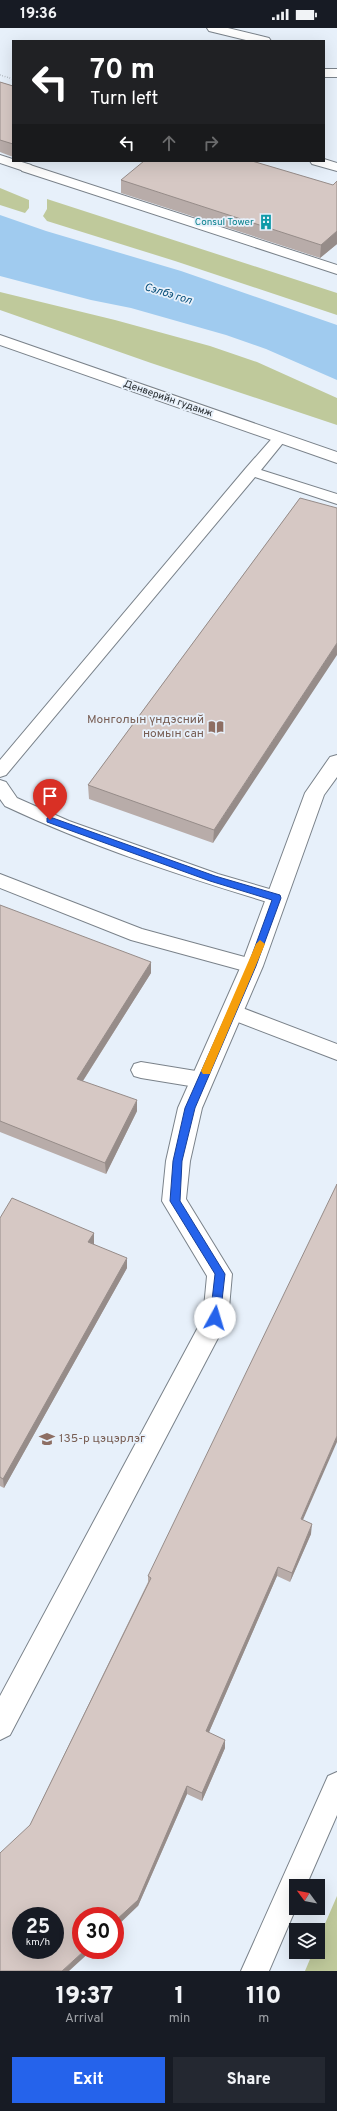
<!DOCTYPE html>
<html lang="en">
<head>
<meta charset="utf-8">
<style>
	body { margin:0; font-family:Overpass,sans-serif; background:#242831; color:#f1f3f6; height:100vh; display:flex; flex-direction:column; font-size:15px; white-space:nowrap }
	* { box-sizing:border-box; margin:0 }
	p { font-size:13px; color:#9ea1a6 }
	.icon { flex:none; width:22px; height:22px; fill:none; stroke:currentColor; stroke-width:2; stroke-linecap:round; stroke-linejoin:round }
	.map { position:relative; height:1943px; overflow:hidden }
	.details { display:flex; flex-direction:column; background:#171b24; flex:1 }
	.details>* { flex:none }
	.banner { position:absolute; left:12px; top:12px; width:313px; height:122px; border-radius:0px; box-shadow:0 4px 16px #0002; background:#202124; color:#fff; overflow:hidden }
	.needle { width:26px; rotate:302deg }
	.fabs { position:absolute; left:289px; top:1851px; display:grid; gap:8px }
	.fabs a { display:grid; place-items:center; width:36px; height:36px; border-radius:0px; background:#171b24; box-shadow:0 4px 16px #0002; font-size:20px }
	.speed { position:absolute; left:12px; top:1879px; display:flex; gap:8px; font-size:20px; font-weight:700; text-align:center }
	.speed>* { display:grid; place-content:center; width:52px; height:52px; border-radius:50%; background:#171b24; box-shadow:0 4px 16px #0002; line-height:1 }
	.speed small { font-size:10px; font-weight:400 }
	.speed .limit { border:6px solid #d22; background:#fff; color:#111 }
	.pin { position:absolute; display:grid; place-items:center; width:34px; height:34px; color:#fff; margin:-41px -17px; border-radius:50% 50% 50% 0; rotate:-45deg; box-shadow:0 0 4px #0007 }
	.pin .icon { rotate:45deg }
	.me { position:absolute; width:44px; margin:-22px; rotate:6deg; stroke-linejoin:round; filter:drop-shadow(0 0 3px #0008) }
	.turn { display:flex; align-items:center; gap:14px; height:84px; padding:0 12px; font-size:18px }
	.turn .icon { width:52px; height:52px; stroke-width:2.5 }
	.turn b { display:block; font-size:28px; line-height:34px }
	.lanes { display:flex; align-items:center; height:38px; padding:0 12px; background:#0003; justify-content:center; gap:20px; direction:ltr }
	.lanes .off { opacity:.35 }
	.eta { display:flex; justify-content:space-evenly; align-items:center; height:68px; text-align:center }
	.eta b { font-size:24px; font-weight:800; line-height:28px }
	.button { display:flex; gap:8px; margin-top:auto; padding:8px 12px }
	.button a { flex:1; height:46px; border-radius:0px; background:#2563eb; color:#fff; font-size:16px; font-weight:800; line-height:46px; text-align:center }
	.button a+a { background:#242831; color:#f1f3f6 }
	.status { display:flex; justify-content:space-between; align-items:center; height:28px; padding:0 20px; background:#171b24; direction:ltr }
	.status svg { height:11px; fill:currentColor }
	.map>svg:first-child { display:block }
	.green { fill:#bfc99b }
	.water { fill:#a0cbef }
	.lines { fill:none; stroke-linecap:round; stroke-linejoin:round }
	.lane-casing { stroke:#7a828a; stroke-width:2 }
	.street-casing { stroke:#7a828a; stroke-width:2 }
	.secondary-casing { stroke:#7a828a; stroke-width:2 }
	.path { stroke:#8c9399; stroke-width:1.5; stroke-dasharray:0.5 2; stroke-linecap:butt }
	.lane { fill:#fff; fill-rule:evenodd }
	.street { fill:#fff; fill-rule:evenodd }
	.secondary { fill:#fff; fill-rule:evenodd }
	.wall { fill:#b8aca9 }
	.shaded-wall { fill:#968c89 }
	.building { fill:#d6c8c4; stroke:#968c89; fill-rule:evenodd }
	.route { fill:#2563eb; stroke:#184099 }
	.slow { fill:#f59e0b }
	.labels { text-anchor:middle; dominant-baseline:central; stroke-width:3.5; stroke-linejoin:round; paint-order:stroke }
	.far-culture-label { font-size:10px; fill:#0d838f; stroke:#e7f0fa; text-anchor:end }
	.far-street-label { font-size:10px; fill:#272b2e; stroke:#e7f0fa }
	.far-water-label { font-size:11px; font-style:italic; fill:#004a76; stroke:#e7f0fa }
	.education-label { font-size:12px; fill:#785e54; stroke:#e7f0fa; text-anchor:end }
</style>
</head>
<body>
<div class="status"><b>19:36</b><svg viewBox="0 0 49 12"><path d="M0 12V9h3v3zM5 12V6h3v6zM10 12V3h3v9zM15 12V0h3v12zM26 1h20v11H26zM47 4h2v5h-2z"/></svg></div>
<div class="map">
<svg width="337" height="1943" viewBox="0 0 337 1943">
	<rect width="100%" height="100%" fill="#e7f0fa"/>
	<path class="green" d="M0,160L29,172V180L25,185L0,177Z
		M47,171L337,265V287L175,233L47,193L43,188L47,181Z
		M0,264L115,292L210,318L257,334L337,370V397L151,335L0,282Z
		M337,1868V1943H305L313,1924H318V1912Z"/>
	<path class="water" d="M0,187L46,203L181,243L337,297V352L266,321L226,307L131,280L91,272L0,248Z"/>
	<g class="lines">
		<defs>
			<path id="lane" d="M0,127L31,137L33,140L27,144L0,135Z
				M280,406L285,407L287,410L261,442L337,466V476L255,449L6,747L0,749V732L246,440L275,407Z
				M0,752L6,754L17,770L69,793L218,846L283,865L286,870L283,875L277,877C185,849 92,819 5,778L0,771Z
				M0,846L142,901L252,931L259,933L261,938L259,943L252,945L131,912L0,860Z
				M232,976L337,1016V1032L225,989L222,984L225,979Z
				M141,1034L202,1044L209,1046L212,1052L209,1058L202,1060L141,1050L134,1048L131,1042L134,1036Z
				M337,1744V1787L306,1858H296V1880L269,1943H241L328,1748Z"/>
			<path id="street" d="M207,0H228L269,10L271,13H250L209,3Z
				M324,41H337V49H324Z
				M324,131L337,135V143L312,136L310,133H324Z
				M27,136L337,237V246L22,143L20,140L22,137Z
				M337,727V749L324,767L263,938L202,1080L190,1133L186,1171L232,1246L228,1291L10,1707L0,1712V1668L203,1290L207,1248L162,1173L166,1133L178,1080L241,938L305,765L330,729Z"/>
			<path id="secondary" d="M0,307L337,424V435L0,317Z"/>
		</defs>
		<use href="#lane" class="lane-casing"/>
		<use href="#street" class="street-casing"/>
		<use href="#secondary" class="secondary-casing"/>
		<path class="path" d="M0,47L13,51"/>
		<use href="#lane" class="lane"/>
		<use href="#street" class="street"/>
		<use href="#secondary" class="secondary"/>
	</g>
	<path class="wall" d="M0,54L13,58V129L0,124Z
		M121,152L333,157L337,153V216L320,230L121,165Z
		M300,470L213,815L89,771L88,757Z
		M0,877L151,945L83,1053L137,1083L106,1146L0,1104Z
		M0,1190L94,1205V1216L127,1240L4,1460L0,1458Z
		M303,1492L311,1506L290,1554L277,1548L209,1704L225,1720L202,1773L187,1766L138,1878L30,1797L148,1554V1548Z"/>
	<path class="shaded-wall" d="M337,203V216L320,230L321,217Z
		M337,615V627L213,815L214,802Z
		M151,934V945L77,1062V1051Z
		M137,1072V1083L106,1146L105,1135Z
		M94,1205V1216L89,1224L88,1214Z
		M127,1230V1240L4,1460L3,1451Z
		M337,1408V1414L299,1501L301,1491Z
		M312,1496L311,1506L290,1554L292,1545Z
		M278,1539L277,1548L206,1711V1703Z
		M225,1712V1720L202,1773V1765Z
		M187,1758V1766L138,1878L115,1900V1893Z
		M85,1922H92L69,1943H62Z"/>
	<path class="building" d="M0,54L13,58V116L0,112Z
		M144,133H252L333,157L337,153V203L321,217L121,152Z
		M300,470L337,480V615L214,802L88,757Z
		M0,877L151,934L77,1051L137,1072L105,1135L0,1093Z
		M337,1156V1408L301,1491L312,1496L292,1545L278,1539L206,1703L225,1712L202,1765L187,1758L138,1872L115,1893V1888H81V1922H85L62,1943H0V1825L30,1797L151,1550L148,1548ZM21,1888H55V1922H21Z
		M12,1170L94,1205L88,1214L127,1230L3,1451L0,1449V1190Z"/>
	<path class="route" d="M50,789L215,848L280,867L281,870L256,938L195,1080L182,1133L180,1173L225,1246L220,1290L215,1295L210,1290L215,1246L170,1173L173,1133L185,1080L248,938L272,872L210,853L47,794V790Z"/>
	<path class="slow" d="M260,912L265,916L211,1043L210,1046H203L201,1043L256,916Z"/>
	<defs>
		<symbol id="building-bare" viewBox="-9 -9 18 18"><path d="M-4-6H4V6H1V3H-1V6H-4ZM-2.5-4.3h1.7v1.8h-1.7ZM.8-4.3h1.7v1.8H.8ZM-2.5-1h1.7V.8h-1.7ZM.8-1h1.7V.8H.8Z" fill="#0f9aa8" stroke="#e7f0fa" stroke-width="2.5" paint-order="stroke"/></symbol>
		<symbol id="library-bare" viewBox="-9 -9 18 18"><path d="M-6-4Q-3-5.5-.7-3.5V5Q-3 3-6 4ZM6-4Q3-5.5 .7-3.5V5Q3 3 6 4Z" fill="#8d6e63" stroke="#e7f0fa" stroke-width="2.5" paint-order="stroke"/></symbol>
		<symbol id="school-bare" viewBox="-9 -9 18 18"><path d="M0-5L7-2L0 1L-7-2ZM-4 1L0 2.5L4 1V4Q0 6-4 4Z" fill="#8d6e63" stroke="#e7f0fa" stroke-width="2.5" paint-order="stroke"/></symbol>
	</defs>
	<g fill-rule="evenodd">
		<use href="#building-bare" x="255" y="183" width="22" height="22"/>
		<use href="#library-bare" x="205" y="688" width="22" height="22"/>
		<use href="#school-bare" x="36" y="1400" width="22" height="22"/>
	</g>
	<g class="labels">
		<g class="far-culture-label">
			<text x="254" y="194">Consul Tower</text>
		</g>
		<g class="far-street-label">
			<text transform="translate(168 371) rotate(19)">Денверийн гудамж</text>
		</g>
		<g class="far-water-label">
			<text transform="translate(168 266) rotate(17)">Сэлбэ гол</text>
		</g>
		<g class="education-label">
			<text x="204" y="692">Монголын үндэсний<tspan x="204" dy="14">номын сан</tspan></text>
			<text x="59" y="1411" text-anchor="start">135-р цэцэрлэг</text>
		</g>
	</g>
</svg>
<div class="fabs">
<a><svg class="needle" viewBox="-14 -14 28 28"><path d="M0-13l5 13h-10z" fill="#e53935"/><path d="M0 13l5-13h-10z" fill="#9ea1a6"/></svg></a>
<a><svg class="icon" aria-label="layers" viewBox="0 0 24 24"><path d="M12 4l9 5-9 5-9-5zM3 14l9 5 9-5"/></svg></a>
</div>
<div class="speed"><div>25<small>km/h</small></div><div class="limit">30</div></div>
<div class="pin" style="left:50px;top:792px;background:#d93025"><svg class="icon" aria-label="arrive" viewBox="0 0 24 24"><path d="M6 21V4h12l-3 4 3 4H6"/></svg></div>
<svg class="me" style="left:215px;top:1290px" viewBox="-20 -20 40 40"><circle r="19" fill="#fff"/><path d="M0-13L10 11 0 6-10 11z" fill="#2563eb"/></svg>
<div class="banner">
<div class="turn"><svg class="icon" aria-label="left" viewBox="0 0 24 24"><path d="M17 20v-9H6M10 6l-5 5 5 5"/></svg><div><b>70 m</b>Turn left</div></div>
<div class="lanes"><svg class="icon" aria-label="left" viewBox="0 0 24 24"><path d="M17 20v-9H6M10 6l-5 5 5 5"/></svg><svg class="icon off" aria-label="ahead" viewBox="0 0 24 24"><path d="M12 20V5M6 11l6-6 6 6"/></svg><svg class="icon off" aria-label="right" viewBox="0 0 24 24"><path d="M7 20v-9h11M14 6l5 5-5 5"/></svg></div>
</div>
</div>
<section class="details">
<div class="eta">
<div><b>19:37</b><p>Arrival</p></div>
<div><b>1</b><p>min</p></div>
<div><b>110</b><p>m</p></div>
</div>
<div class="button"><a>Exit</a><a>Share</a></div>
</section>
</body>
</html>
